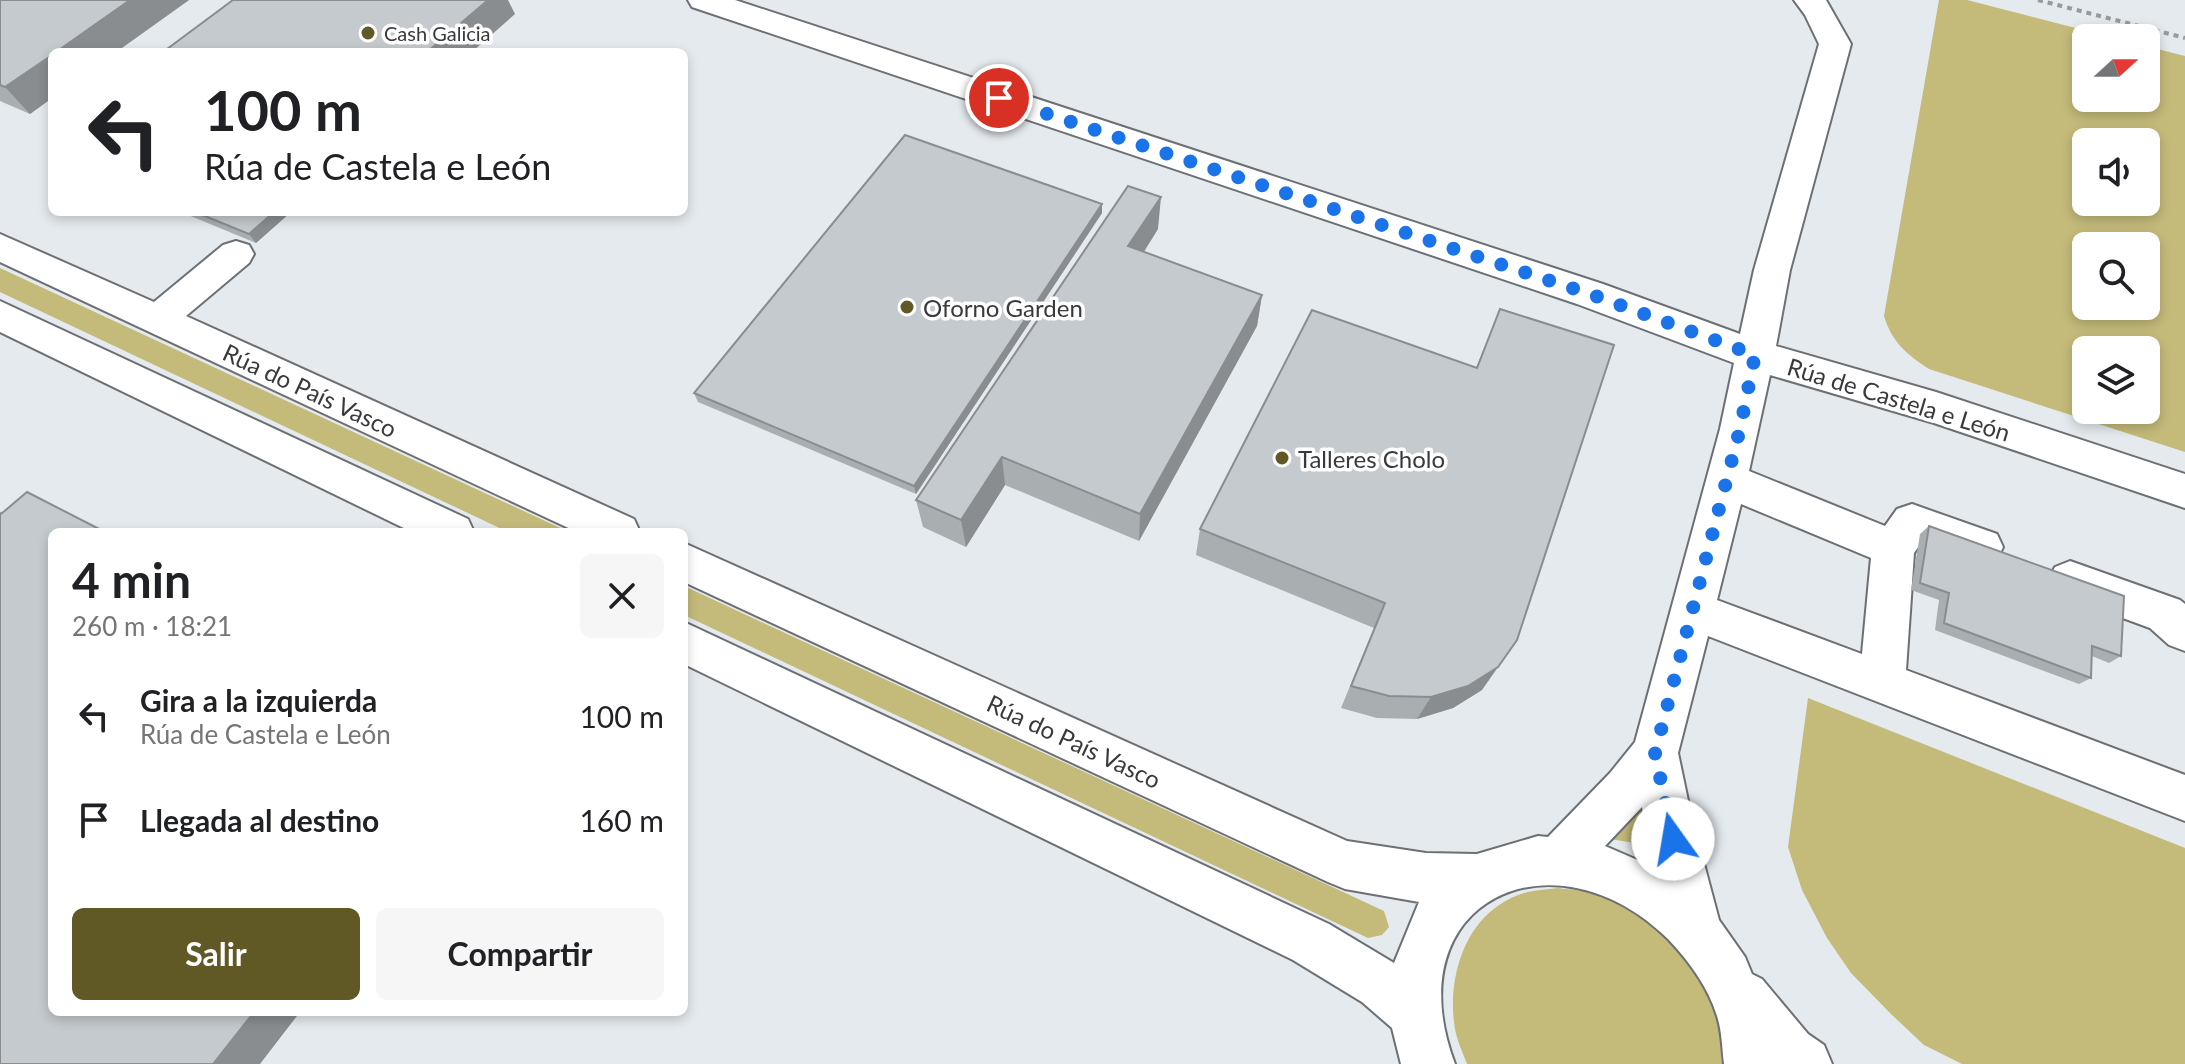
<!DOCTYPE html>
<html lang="es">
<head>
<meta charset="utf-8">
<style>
	body { margin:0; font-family:Lato,sans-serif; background:#f6f6f6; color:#202124; height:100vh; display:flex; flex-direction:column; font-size:30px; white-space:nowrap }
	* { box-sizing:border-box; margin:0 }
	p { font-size:26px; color:#757577 }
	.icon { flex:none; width:44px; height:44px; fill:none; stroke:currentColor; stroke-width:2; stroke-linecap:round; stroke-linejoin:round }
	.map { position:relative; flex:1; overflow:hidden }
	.details { position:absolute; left:48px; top:528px; width:640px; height:488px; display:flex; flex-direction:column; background:#fff; border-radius:12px; box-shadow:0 4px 12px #0003 }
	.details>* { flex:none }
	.banner { position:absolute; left:48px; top:48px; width:640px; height:168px; border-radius:12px; box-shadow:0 4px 12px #0003; background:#fff; color:#202124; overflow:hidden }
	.needle { width:52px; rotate:69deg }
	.buttons { position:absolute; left:2072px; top:24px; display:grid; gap:16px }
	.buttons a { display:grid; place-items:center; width:88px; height:88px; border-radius:12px; background:#fff; box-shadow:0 4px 12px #0003; font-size:40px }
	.pin { position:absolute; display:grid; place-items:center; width:68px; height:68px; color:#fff; margin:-34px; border:4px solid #fff; border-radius:50%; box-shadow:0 2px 8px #0007 }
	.me { position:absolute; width:88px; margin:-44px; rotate:347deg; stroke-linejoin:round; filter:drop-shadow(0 0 6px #0008) }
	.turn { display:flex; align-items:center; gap:28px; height:168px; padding:0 24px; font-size:36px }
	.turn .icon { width:104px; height:104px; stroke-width:2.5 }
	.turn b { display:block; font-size:56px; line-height:68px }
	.round { display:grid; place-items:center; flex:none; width:84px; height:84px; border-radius:12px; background:#f6f6f6 }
	.headline { display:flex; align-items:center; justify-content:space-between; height:136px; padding:0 24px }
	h1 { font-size:48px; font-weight:700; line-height:60px }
	.action { display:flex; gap:16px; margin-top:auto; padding:16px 24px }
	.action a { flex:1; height:92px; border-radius:12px; background:#605825; color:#fff; font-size:32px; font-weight:700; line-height:92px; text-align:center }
	.action a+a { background:#f6f6f6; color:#202124 }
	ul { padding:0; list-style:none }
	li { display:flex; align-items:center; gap:24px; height:104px; padding:0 24px }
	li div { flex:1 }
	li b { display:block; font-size:30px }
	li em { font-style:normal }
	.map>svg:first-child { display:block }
	.green { fill:#c4ba7a; fill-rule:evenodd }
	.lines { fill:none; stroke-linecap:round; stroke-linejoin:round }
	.minor-casing { stroke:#6c7075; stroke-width:4 }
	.path { stroke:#979a9d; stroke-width:4; stroke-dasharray:5 5; stroke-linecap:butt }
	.minor { fill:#fff; fill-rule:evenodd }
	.wall { fill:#a9aeb1 }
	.shaded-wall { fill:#8a8d90 }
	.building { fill:#c5cace; stroke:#8a8d90; stroke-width:2 }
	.route { stroke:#1a73e8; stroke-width:14; stroke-dasharray:0 25.2 }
	.poi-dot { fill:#605825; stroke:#fff; stroke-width:3 }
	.labels { text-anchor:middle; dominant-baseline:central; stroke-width:7; stroke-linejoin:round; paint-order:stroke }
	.far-poi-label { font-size:20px; fill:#393a3c; stroke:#fff; text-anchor:start }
	.poi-label { font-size:24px; fill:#393a3c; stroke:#fff; text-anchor:start }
	.street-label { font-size:24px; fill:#393a3c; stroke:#fff }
</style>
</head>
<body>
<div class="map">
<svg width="2185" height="1064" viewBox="0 0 2185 1064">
	<rect width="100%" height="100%" fill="#e5eaee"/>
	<path class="green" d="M1939,0H1967L2114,38H2086V98H2146V46L2185,56V452L1929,369C1906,354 1892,342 1884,316ZM2086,142H2146V202H2086ZM2086,246H2146V306H2086ZM2086,350H2146V410H2086Z
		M0,268L569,532H508L0,292Z
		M684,586L1384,911L1389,927L1382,935L1368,938L684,615Z
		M1808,698L2185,848V1064H1962L1924,1045L1891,1014L1851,973L1827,938L1802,890L1788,847Z
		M1649,790L1664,862L1641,844L1610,839Z
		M1558,888C1572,890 1588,890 1601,895C1657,915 1707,967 1719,1027C1722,1039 1721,1052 1722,1064H1467C1462,1051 1455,1036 1454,1022C1448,971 1468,912 1521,894C1532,890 1546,890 1558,888Z"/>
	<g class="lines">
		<defs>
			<path id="minor" d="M688,0H735L1603,284L1740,334L1754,270L1819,44L1805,15L1794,0H1826L1851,44L1790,270L1776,346L1936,392L2185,474V508L1934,423L1770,375L1749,471L1885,526L1897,509L1912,504L1997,534L2003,547L1997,560L1982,565L1921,543L1914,553L1906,670L2185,775V821L1708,636L1678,753L1691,815L1719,920L1745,957L1752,974L1762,979L1808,1034L1824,1045L1832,1064H1724C1722,1048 1722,1031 1717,1016C1708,987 1689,961 1668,939C1554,827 1393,900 1455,1064H1401L1392,1028L1362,1002L1293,960L684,664V622L1329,924L1394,963L1419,902L1345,889L1328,882L684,582V543L1347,841L1426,853L1477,854L1538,836L1548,837L1610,773L1635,742L1720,429L1734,363L1577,304L692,7ZM1741,504L1871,558L1862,654L1717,600ZM1642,807L1643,815L1656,868L1605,846Z
				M0,234L154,302L223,245L236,241L249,245L254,254L249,263L186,316L634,519L640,532H577L0,262Z
				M0,301L468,519L474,532H412L0,332Z
				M2070,561L2180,600L2185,604V651L2169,645L2150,628L2055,593L2048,580L2055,567Z"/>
		</defs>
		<use href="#minor" class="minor-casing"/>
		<path class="path" d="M2038,0L2185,38"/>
		<use href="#minor" class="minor"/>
	</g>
	<path class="wall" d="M0,0H189L30,114L0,101Z
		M1102,204V213L916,494L698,402L694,393Z
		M181,212H291L256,243Z
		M1158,229L1144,252L1262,295L1257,326L1139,541L1005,485L966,547L923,527L916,500Z
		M1500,309L1482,690L1453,708L1417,719L1377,718L1341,708L1374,628L1196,555L1200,529L1476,368Z
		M1929,526L2121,656L2109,663L2092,656L2091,678L2079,684L1935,630L1939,600L1911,590L1920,534Z"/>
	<path class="shaded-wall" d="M130,0H189L116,52H56Z
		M488,0H508L515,14L472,52H427Z
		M52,55V98L30,114L5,87Z
		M1161,197L1158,229L1127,278L1128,246Z
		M1102,204V213L916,494L914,486Z
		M274,212H291L256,243L249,234Z
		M1262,295L1257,326L1139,541L1140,514Z
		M1002,457L1005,485L966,547L961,520Z
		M1517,640L1482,690L1453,708L1417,719L1431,697Z
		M254,1012H300L260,1064H213Z"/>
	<path class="building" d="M0,0H130L56,52H52V55L5,87L0,85Z
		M233,0H488L427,52H163Z
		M905,135L1102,204L914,486L694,393Z
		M1128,186L1161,197L1128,246L1262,295L1140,514L1002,457L961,520L916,500Z
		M195,212H274L249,234Z
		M1500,309L1614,345L1517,640L1498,667L1468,686L1431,697L1389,696L1351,686L1385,603L1200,529L1312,310L1477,368Z
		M27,492L105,532H52V1012H254L213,1064H0V513L1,514Z
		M1929,526L2124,596L2121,656L2092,646L2091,678L1944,623L1949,593L1920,583Z"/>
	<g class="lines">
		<path class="route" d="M999,98L1590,294L1755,355L1740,429L1655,753L1673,839"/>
	</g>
	<g class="poi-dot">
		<circle cx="368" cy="33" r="8"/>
		<circle cx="907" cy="307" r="8"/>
		<circle cx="1282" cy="458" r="8"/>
	</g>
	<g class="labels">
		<g class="far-poi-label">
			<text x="384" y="33">Cash Galicia</text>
		</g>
		<g class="poi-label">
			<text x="923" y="307">Oforno Garden</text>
			<text x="1298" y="458">Talleres Cholo</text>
		</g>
		<g class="street-label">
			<text transform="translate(310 390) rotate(25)">Rúa do País Vasco</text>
			<text transform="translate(1899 399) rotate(17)">Rúa de Castela e León</text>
			<text transform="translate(1074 741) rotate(25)">Rúa do País Vasco</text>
		</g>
	</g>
</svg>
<div class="buttons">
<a><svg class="needle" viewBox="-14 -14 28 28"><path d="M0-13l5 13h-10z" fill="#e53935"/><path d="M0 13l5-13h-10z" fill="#757577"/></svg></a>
<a><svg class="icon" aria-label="sound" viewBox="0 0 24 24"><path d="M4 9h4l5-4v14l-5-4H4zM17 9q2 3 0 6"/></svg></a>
<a><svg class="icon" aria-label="search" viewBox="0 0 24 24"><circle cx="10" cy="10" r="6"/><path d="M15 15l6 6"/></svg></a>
<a><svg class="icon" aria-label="layers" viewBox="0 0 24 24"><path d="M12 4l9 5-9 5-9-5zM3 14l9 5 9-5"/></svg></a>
</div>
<div class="pin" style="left:999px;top:98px;background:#d93025"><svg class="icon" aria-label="arrive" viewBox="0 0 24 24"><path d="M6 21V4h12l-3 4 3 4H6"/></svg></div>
<svg class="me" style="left:1673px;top:839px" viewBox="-20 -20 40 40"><circle r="19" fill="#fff"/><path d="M0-13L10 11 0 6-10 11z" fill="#1a73e8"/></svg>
<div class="banner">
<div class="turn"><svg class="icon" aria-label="left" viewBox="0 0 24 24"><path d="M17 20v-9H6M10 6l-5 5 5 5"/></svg><div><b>100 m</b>Rúa de Castela e León</div></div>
</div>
<section class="details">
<div class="headline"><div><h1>4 min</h1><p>260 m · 18:21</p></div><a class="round"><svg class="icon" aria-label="close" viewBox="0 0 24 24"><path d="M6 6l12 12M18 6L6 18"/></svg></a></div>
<ul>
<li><svg class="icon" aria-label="left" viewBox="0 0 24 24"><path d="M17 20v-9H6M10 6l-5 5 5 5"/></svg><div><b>Gira a la izquierda</b><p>Rúa de Castela e León</p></div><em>100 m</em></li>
<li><svg class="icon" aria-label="arrive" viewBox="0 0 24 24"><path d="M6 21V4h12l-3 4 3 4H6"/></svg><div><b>Llegada al destino</b></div><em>160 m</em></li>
</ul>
<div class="action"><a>Salir</a><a>Compartir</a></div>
</section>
</div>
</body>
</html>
